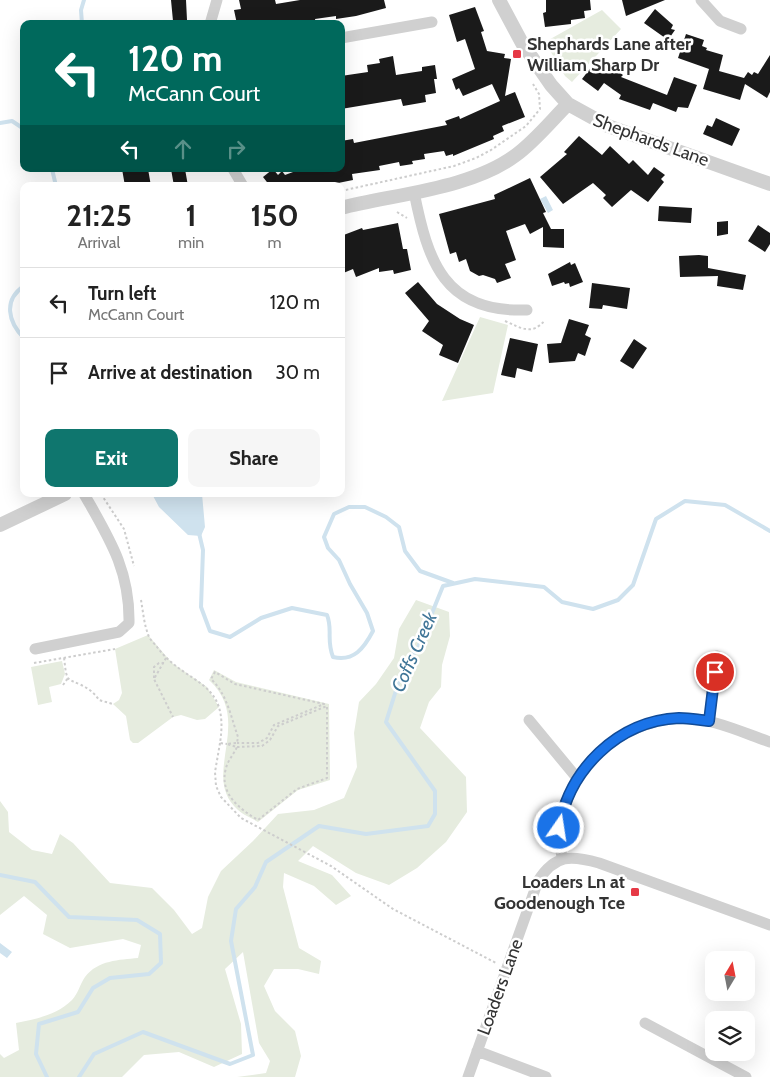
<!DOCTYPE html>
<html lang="en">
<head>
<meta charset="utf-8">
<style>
	body { margin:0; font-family:Cabin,sans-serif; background:#f6f6f6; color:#222; height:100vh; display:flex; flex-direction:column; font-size:19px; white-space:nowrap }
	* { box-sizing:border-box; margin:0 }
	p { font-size:16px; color:#767676 }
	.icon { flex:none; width:28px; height:28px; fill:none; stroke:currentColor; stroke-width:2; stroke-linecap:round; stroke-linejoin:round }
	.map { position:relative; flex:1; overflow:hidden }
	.details { position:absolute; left:20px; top:182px; width:325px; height:315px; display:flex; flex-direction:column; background:#fff; border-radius:10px; box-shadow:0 5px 20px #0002 }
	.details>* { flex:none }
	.top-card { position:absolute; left:20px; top:20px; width:325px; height:152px; border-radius:10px; box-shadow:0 5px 20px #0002; background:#00695c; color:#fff; overflow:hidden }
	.needle { width:32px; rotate:10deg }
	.controls { position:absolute; left:705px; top:951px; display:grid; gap:10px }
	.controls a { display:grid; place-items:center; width:50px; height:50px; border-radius:10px; background:#fff; box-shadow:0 5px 20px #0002; font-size:25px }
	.pin { position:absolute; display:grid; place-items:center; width:42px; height:42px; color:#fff; margin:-21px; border:2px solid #fff; border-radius:50%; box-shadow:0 1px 5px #0007 }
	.me { position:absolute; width:55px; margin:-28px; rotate:13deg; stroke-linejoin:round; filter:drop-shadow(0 0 4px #0008) }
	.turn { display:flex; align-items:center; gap:18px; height:105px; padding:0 25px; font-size:22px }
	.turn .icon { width:65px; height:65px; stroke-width:2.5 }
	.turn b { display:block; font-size:35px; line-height:42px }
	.lanes { display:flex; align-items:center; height:48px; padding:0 25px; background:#0003; justify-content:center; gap:25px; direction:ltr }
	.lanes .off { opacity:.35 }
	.eta { display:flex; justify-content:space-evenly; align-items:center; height:85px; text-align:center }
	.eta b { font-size:30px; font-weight:700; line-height:35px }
	.primary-button { display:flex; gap:10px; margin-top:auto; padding:10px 25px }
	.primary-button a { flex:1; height:58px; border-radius:10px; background:#0f766e; color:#fff; font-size:20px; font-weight:700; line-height:58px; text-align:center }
	.primary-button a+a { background:#f6f6f6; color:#222 }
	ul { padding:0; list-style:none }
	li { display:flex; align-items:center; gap:15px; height:70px; padding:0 25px; border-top:1px solid #e0e0e0 }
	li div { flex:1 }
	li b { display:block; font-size:19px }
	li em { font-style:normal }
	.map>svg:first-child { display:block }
	.green { fill:#e6ecdf }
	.water { fill:#cfe2ee }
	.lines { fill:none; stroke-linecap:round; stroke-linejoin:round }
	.stream { stroke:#cfe2ee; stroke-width:4 }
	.building { fill:#1a1a1a }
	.path { stroke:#cdcdcd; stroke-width:2; stroke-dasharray:2.5 2.5; stroke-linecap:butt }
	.minor { stroke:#d0d0d0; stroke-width:11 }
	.tertiary { stroke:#d0d0d0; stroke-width:14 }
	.route-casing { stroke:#114b97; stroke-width:12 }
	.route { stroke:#1a73e8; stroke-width:9 }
	.poi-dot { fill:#e63946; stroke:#fff; stroke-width:2 }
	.labels { text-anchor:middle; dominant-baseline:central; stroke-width:5; stroke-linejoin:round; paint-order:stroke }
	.poi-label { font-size:18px; font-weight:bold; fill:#333; stroke:#fff; text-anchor:start }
	.street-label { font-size:18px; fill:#333; stroke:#fff }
	.water-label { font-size:19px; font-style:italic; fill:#3f7597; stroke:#fff }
</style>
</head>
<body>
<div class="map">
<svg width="770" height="1077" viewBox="0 0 770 1077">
	<rect width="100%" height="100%" fill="#fff"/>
	<path class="green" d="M602,10L621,29L572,82L565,76L545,42Z
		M480,317L508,325L493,393L442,401Z
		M416,600L449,612L450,636L442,665L441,687L429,702L420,728L466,777L467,812L446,842L417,868L389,885L356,873L313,846L298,861L332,875L351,896L336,905L314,886L284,873L283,887L299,948L321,961L319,974L298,969H274L264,986L275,1011L295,1031L301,1056L295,1077H237L266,1073L270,1061L259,1043L243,952L225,969L241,1024L242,1054L214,1067L179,1052L144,1055L122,1077H0V1054L4,1058L19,1050L16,1023C36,1019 57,1015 72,1000C78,994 80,984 85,977C98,960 119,960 138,958L141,945L123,939L70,948L43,934L47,915L24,896L0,915V801L8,812L9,832L32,850L52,854L60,834L73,843L110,883L152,888L174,910L192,934L202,928L208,897L221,871L253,841L278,814L314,810L344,798L357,767L354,733L359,702L376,684L394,658L399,629Z
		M148,635L172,663L207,687L219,707L205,719L197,720L181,715L173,717L138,743H133L130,740L126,716L113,704L119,700L122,693L115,649Z
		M62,661L65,674L61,684L49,687L52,702L38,705L31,667Z
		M214,670L236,682L329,704L330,780L298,790L258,822C252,818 243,815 238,810C199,776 255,722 209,680Z"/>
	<path class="water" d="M546,196L553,210L548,213L540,199Z
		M152,494H202L205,527L201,536L188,535L159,507Z
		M0,943L12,952L7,958L0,953Z"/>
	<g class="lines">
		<path class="stream" d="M82,24L81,10L84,0
			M0,123L12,121L24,129
			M52,169L56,186
			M24,286C3,300 8,322 24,338
			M199,533L203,550L201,607L210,631L230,637L261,618L292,608L327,615C333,630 326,639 333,657C354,662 364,648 373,631L367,613L350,584L339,560L328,548L324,537L334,514L349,507H365L386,517L399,527L405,551L420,571L453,583
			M0,875L35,882L69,917L137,920L160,934L161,963L149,974L110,978L93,988L78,1012L39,1024L36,1054L47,1077
			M79,1077L94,1054L143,1032L230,1064L253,1055L231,941L236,909L255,887L266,862L319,826L366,834L428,826L435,814V791L386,722L405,662L417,650L443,586L475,579L544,587L562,602L593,609L618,600L633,585L656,519L685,501L725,505L770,531"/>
	</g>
	<path class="building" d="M171,0H186L187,20L173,21Z
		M239,0H275L276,4L300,0H384L386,8L356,16L336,19V16L315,19L316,24H237L234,10L241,9Z
		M546,0H590L591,10L584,11L585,18L571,20V24L545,27L543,13L546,12Z
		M622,0H665L626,16Z
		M475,7L484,31L481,32L487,51L505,54L504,58L511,59L505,96L515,92L525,117L502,126L504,131L493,136L494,139L453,156V154L446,156L444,151L424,154L425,159L412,161L413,164L400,166L399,162L379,166L380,170L352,174L353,180L323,186H270L263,177L273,169L278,175L282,171L285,175L301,169H341V141L353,139L354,143L447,125L445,121L459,116L460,119L500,101L492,84L463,96L459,88L456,90L452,79L475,69L465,39L457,42L449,15Z
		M655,9L673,25L671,29L675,30L668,40L644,23Z
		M686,34L704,40L702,46L707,48L706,50L723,55L719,71L744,78L748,72L752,75L754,72L758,74L770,55V92L767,98L745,84L740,100L703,89L709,69L678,58Z
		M393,56L396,75L422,71V67L435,65L437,79H434L436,93L425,95L426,102L403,106L401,99L341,109V76L368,72L367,65L380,63L379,59Z
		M599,57L623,75L621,77L667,95L674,77L697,85L688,108L678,107L676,112L653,103L650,110L619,99L621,95L604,83L598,91L582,79Z
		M716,118L740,129L732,146L703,134L707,125L712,127Z
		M579,136L602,155L610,146L629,164L633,160L648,175L654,167L665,175L661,179L664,182L648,202L631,190L612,207L603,198L606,195L593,183L563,204L540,177L567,154L564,152Z
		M122,169H148L151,186H125Z
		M171,169H185L188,186H174Z
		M530,178L546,212L543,213L551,229H564V248L543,247V227L530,234L525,224L506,231L516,260L505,264L511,278L497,283L495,279L483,275L479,276L470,271L466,259L459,262L456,252L450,254L439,214L495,199L494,195Z
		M659,206L692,208L691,223L658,221Z
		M728,221V234L717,236V222Z
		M398,223L403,249H407L411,270L394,274L393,270L379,272V268L356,277L353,269L341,274V236L362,228L363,230Z
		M758,225L770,233V244L765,252L748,241Z
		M699,255L708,256V268L746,275L743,290L717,286L718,276L680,277L679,256Z
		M570,262L571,265L575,263L583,282L570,287L569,283L565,284L564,282L552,286L548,274Z
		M418,282L437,304L460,319L474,325L458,363L439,355L443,345L422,331L429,321L405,293Z
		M592,283L630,288L627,309L603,305L602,309L589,308Z
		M569,319L589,325L585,335L591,338L585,356L578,353L575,361L549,363L547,344L561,343Z
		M510,338L538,344L532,372L517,368L515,378L501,375Z
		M634,339L647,348L633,369L620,361Z"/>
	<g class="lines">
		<path class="path" d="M341,191L454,166L476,158L491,150L526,126L540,109L539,94L533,84
			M397,212L407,218
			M505,321C521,328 532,336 545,320
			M101,494L124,529L134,566
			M141,600C143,611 144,624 148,634C149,639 154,643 157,647C187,687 230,678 220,743L227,744
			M64,658C65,663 65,673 68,678C71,683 89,684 99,700L113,704
			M166,658L154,679L173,717
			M34,663L115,649
			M154,678V667L159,663H164
			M63,685L68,678
			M220,743L215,772L216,786L221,797L241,818L331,866L393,909L496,963
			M237,747L262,746L270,740L278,726L327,706V778L297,789L258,820C238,808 219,793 226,768C228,760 234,754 237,747L227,744L237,743L238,737C231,717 227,694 211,679L215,672L235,684L324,704L274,725L267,738L258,743H237"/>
		<path class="minor" d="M701,0L720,21L741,29
			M210,24L217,0
			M341,38L432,22
			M233,169L243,186
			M414,192C428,262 444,313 527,310
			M35,649L119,632L129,623C130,570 109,538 84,494
			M529,720L577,778
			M709,721L717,656
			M562,858C549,787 608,722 679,718C710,717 741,732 770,742
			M645,1023L746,1077
			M477,1051L546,1077
			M468,1077L538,881C555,854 571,855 599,863L770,925"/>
		<path class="tertiary" d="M499,0L522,43L551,85L568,104L608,126L770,184
			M341,208C395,194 471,189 516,155C535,141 551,121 568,104
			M0,525L65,494"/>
	</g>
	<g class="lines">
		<defs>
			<path id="route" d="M559,828C569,770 617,721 679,718C689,718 699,720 709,721L715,672"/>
		</defs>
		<use href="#route" class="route-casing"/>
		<use href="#route" class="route"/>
	</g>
	<g class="poi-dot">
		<rect x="512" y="49" width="10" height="10" rx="2.5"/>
		<rect x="630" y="887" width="10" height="10" rx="2.5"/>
	</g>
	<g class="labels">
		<g class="poi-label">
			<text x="527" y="44">Shephards Lane after<tspan x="527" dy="21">William Sharp Dr</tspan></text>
			<text x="625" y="882" text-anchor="end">Loaders Ln at<tspan x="625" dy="21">Goodenough Tce</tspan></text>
		</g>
		<g class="street-label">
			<text transform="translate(651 140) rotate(20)">Shephards Lane</text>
			<text transform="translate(500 987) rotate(-70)">Loaders Lane</text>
		</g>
		<g class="water-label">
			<text transform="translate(414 652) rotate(-66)">Coffs Creek</text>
		</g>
	</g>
</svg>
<div class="controls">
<a><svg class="needle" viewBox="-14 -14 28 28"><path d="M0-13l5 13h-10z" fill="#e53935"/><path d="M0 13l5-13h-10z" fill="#767676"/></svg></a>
<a><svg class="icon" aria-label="layers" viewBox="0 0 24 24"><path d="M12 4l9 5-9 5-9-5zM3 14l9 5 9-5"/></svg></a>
</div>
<div class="pin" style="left:715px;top:672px;background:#d93025"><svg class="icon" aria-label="arrive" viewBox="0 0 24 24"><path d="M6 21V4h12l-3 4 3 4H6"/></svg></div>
<svg class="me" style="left:559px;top:828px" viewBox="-20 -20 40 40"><circle r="17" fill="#1a73e8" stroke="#fff" stroke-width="3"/><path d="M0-11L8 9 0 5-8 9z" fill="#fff"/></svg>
<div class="top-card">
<div class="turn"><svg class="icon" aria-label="left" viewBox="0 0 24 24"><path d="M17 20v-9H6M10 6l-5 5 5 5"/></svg><div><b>120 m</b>McCann Court</div></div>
<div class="lanes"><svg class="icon" aria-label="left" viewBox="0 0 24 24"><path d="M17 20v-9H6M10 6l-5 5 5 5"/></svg><svg class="icon off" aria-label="ahead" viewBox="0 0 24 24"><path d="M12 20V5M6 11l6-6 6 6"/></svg><svg class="icon off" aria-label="right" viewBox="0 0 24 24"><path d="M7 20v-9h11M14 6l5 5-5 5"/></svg></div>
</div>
<section class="details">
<div class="eta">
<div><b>21:25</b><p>Arrival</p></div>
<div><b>1</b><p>min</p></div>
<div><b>150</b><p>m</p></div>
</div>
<ul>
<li><svg class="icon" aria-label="left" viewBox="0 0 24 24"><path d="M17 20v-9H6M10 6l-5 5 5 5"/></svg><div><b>Turn left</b><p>McCann Court</p></div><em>120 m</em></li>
<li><svg class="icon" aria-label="arrive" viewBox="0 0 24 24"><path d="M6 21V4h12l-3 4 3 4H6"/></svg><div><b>Arrive at destination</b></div><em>30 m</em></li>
</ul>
<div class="primary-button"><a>Exit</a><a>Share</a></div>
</section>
</div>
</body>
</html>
